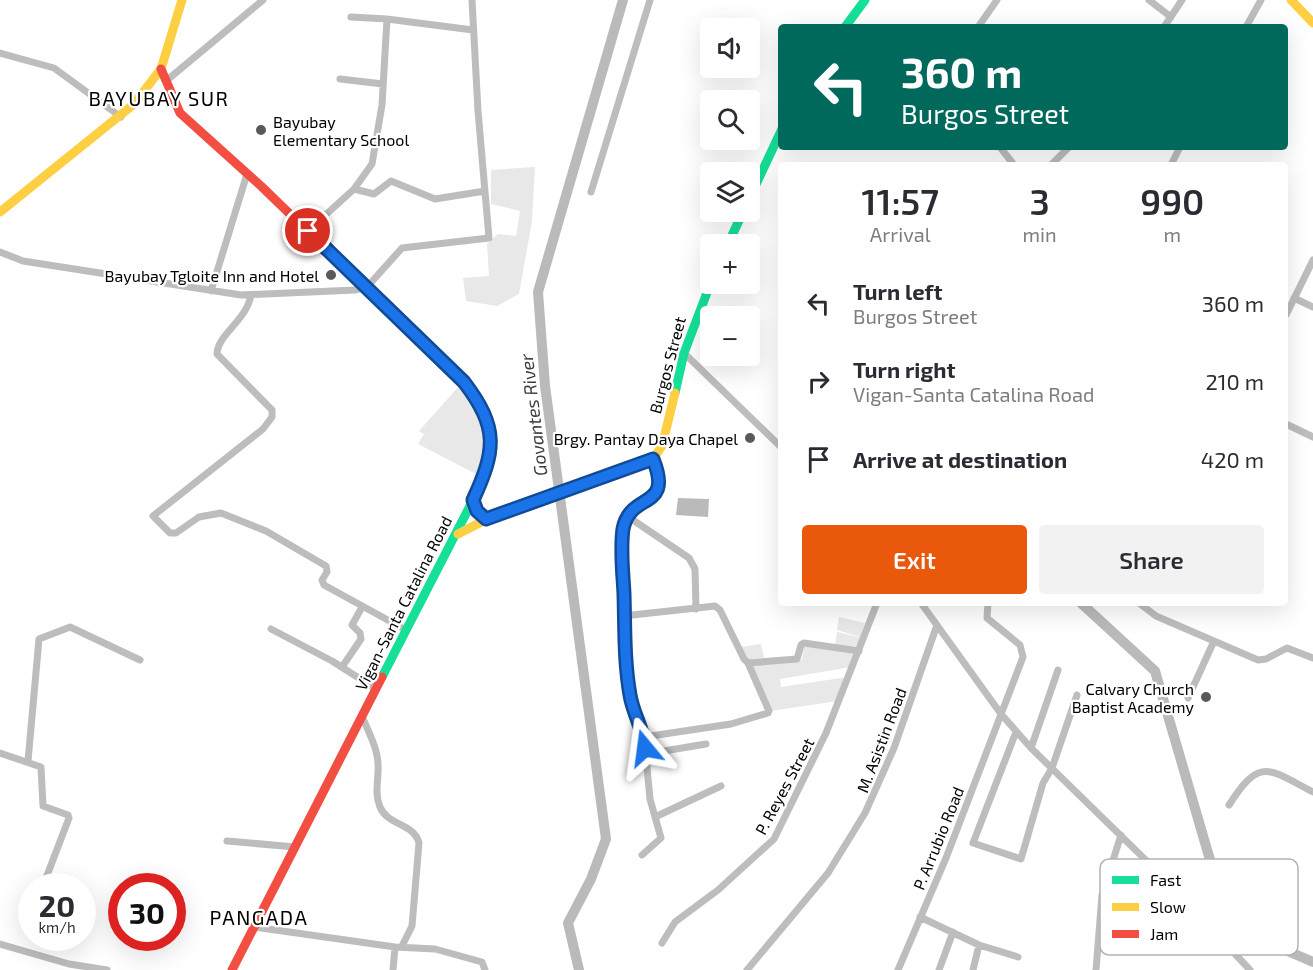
<!DOCTYPE html>
<html lang="en">
<head>
<meta charset="utf-8">
<style>
	body { margin:0; font-family:"Exo 2",sans-serif; background:#f2f2f3; color:#2b2b33; height:100vh; display:flex; flex-direction:column; font-size:22px; white-space:nowrap }
	* { box-sizing:border-box; margin:0 }
	p { font-size:20px; color:#7c7c81 }
	.icon { flex:none; width:33px; height:33px; fill:none; stroke:currentColor; stroke-width:2; stroke-linecap:round; stroke-linejoin:round }
	.map { position:relative; flex:1; overflow:hidden }
	.panel { position:absolute; left:778px; top:162px; width:510px; height:444px; display:flex; flex-direction:column; background:#fff; border-radius:6px; box-shadow:0 6px 24px #0002 }
	.panel>* { flex:none }
	.top-card { position:absolute; left:778px; top:24px; width:510px; height:126px; border-radius:6px; box-shadow:0 6px 24px #0002; background:#00695c; color:#fff; overflow:hidden }
	.controls { position:absolute; left:700px; top:18px; display:grid; gap:12px }
	.controls a { display:grid; place-items:center; width:60px; height:60px; border-radius:6px; background:#fff; box-shadow:0 6px 24px #0002; font-size:30px }
	.speed { position:absolute; left:18px; top:873px; display:flex; gap:12px; font-size:30px; font-weight:700; text-align:center }
	.speed>* { display:grid; place-content:center; width:78px; height:78px; border-radius:50%; background:#fff; box-shadow:0 6px 24px #0002; line-height:1 }
	.speed small { font-size:15px; font-weight:400 }
	.speed .limit { border:9px solid #d22; background:#fff; color:#111 }
	.pin { position:absolute; display:grid; place-items:center; width:51px; height:51px; color:#fff; margin:-26px; border:3px solid #fff; border-radius:50%; box-shadow:0 2px 6px #0007 }
	.me { position:absolute; width:66px; margin:-33px; rotate:344deg; stroke-linejoin:round; filter:drop-shadow(0 0 4px #0008) }
	.turn { display:flex; align-items:center; gap:21px; height:126px; padding:0 24px; font-size:27px }
	.turn .icon { width:78px; height:78px; stroke-width:2.5 }
	.turn b { display:block; font-size:42px; line-height:51px }
	.eta { display:flex; justify-content:space-evenly; align-items:center; height:102px; text-align:center }
	.eta b { font-size:36px; font-weight:600; line-height:42px }
	.action { display:flex; gap:12px; margin-top:auto; padding:12px 24px }
	.action a { flex:1; height:69px; border-radius:6px; background:#ea580c; color:#fff; font-size:24px; font-weight:600; line-height:69px; text-align:center }
	.action a+a { background:#f2f2f3; color:#2b2b33 }
	ul { padding:0; list-style:none }
	li { display:flex; align-items:center; gap:18px; height:78px; padding:0 24px }
	li div { flex:1 }
	li b { display:block; font-size:22px }
	li em { font-style:normal }
	.map>svg:first-child { display:block }
	.green { fill:#e8e8e8 }
	.water { fill:#bababa }
	.lines { fill:none; stroke-linecap:round; stroke-linejoin:round }
	.river { stroke:#bababa; stroke-width:10 }
	.street { stroke:#bdbdbd; stroke-width:7 }
	.fast { stroke:#16e098; stroke-width:9 }
	.slow { stroke:#ffcf43; stroke-width:9 }
	.jam { stroke:#f24e42; stroke-width:9 }
	.route-casing { stroke:#114b97; stroke-width:15 }
	.route { stroke:#1a73e8; stroke-width:10 }
	.poi-dot { fill:#595959; stroke:#fff; stroke-width:2 }
	.labels { text-anchor:middle; dominant-baseline:central; stroke-width:4.5; stroke-linejoin:round; paint-order:stroke }
	.poi-label { font-size:16px; fill:#000; stroke:#fff; text-anchor:end }
	.street-label { font-size:16px; fill:#000; stroke:#fff }
	.water-label { font-size:18px; font-style:italic; fill:#3d3d3d; stroke:#fff }
	.quarter-label { font-size:20px; letter-spacing:1.5px; fill:#000; stroke:#fff }
	.key { fill:#fff; stroke:#b2b2b2; stroke-width:1.5 }
	.key-label { font-size:16px; fill:#000 }
</style>
</head>
<body>
<div class="map">
<svg width="1313" height="970" viewBox="0 0 1313 970">
	<rect width="100%" height="100%" fill="#fff"/>
	<path class="green" d="M535,167L532,221L519,294L497,306L466,301L463,278L489,276L487,244L498,234L516,236L520,211L491,204V170Z
		M460,385C468,391 472,399 476,408C491,437 488,446 478,475L418,444L424,434L419,431Z
		M839,617L865,623L860,637L837,630Z
		M837,632L862,638L854,648L835,645Z
		M761,644L764,658L749,660L741,647Z
		M804,646L856,654L851,667L780,679L781,687L848,677L838,701L770,711L752,665L802,660Z"/>
	<path class="water" d="M678,498L709,499L708,517L676,515Z"/>
	<g class="lines">
		<path class="river" d="M1081,603L1155,671L1217,884L1283,949L1313,962
			M579,970L568,923L591,879L606,839L545,386L538,292L623,0"/>
		<path class="street" d="M1149,0L1171,17
			M351,17L387,19
			M978,27L997,0
			M1164,27L1182,0
			M1246,27L1261,0
			M0,53L54,68L121,117
			M340,79L383,84
			M166,81L263,0
			M1000,147L1014,165
			M1051,165L1069,147
			M1171,165L1180,147
			M354,189L374,194L391,181L435,199L485,191
			M591,192L650,0
			M308,231L354,189L372,164L382,105L387,19L473,30
			M0,252L23,261L241,295L355,290L367,287L402,248L489,238L478,111L472,0
			M211,291L247,174
			M251,295C247,320 217,335 217,354L272,410V417L263,429L153,516L170,533H176L199,517L221,513L266,531L326,566L327,572L322,580L324,585L406,630
			M1294,298L1313,307
			M1286,315L1313,260
			M684,353L782,448
			M1286,424L1313,437
			M627,516L689,558L695,569L696,609
			M921,603L1001,714L1031,748L1160,874L1250,970
			M1139,603L1156,616L1258,660L1266,659L1287,648L1313,658
			M623,616L715,606L720,610L744,659L748,663L797,659L801,645L804,643L859,651
			M271,629L332,661L376,689
			M342,667L361,639L360,633L352,625L362,607
			M1188,698L1214,641
			M362,716C368,731 378,749 378,765C379,779 374,793 380,807C388,826 414,823 419,843L412,926L402,946
			M1016,732L973,843L1021,859L1043,783L1052,768L1077,695
			M644,737L731,724L768,713L769,711L748,663
			M1031,748L1058,670
			M0,753L41,767L43,806L68,815L69,818L43,886
			M646,754L706,744
			M28,761L39,639L70,627L140,660
			M1229,805C1260,757 1267,768 1313,792
			M655,817L721,786
			M227,841L295,847
			M642,855L661,838L650,799L644,737L630,696L622,621L623,530L631,510L650,500L656,492L660,477L653,459
			M920,917L979,945L1018,957
			M254,927L395,947L435,949L482,962L485,970
			M662,943L675,922L718,890L774,839L826,733L877,603
			M0,944L69,964L107,970
			M393,970L395,947
			M747,970L828,873L865,813L894,748L937,625
			M898,970L946,858L1023,657L1020,645L987,618L988,603
			M939,970L953,932
			M973,970L979,945
			M1096,970L1102,895L1121,835"/>
		<path class="fast" d="M845,27L865,0
			M750,197L782,129
			M728,244L743,212
			M358,280L464,383L483,413L490,439L486,467L473,500L382,677
			M675,393L684,353L711,282"/>
		<path class="slow" d="M1291,0L1313,23
			M0,212L134,104L161,69L182,0
			M458,534L497,514L653,459L662,446L675,393"/>
		<path class="jam" d="M161,69L180,113L261,186L358,280
			M232,970L382,677"/>
	</g>
	<g class="lines">
		<defs>
			<path id="route" d="M308,231L464,382C499,428 496,450 473,500L477,511L486,519L653,459C674,511 630,491 623,529C620,550 623,573 624,594C625,628 624,661 630,695C633,714 644,730 645,748"/>
		</defs>
		<use href="#route" class="route-casing"/>
		<use href="#route" class="route"/>
	</g>
	<g class="poi-dot">
		<circle cx="261" cy="130" r="6"/>
		<circle cx="331" cy="275" r="6"/>
		<circle cx="750" cy="438" r="6"/>
		<circle cx="1206" cy="697" r="6"/>
	</g>
	<g class="labels">
		<g class="poi-label">
			<text x="273" y="121" text-anchor="start">Bayubay<tspan x="273" dy="18">Elementary School</tspan></text>
			<text x="319" y="275">Bayubay Tgloite Inn and Hotel</text>
			<text x="738" y="438">Brgy. Pantay Daya Chapel</text>
			<text x="1194" y="688">Calvary Church<tspan x="1194" dy="18">Baptist Academy</tspan></text>
		</g>
		<g class="street-label">
			<text transform="translate(667 365) rotate(-75)">Burgos Street</text>
			<text transform="translate(403 603) rotate(-63)">Vigan-Santa Catalina Road</text>
			<text transform="translate(881 740) rotate(-69)">M. Asistin Road</text>
			<text transform="translate(784 786) rotate(-62)">P. Reyes Street</text>
			<text transform="translate(938 838) rotate(-68)">P. Arrubio Road</text>
		</g>
		<g class="water-label">
			<text transform="translate(533 415) rotate(-97)">Govantes River</text>
		</g>
		<g class="quarter-label">
			<text x="159" y="98">BAYUBAY SUR</text>
			<text x="259" y="917">PANGADA</text>
		</g>
	</g>
	<rect x="1100" y="859" width="198" height="96" rx="9" class="key"/>
	<rect x="1112" y="876" width="27" height="8" fill="#16e098"/>
	<rect x="1112" y="903" width="27" height="8" fill="#ffcf43"/>
	<rect x="1112" y="930" width="27" height="8" fill="#f24e42"/>
	<g class="key-label">
		<text x="1150" y="886">Fast</text>
		<text x="1150" y="913">Slow</text>
		<text x="1150" y="940">Jam</text>
	</g>
</svg>
<div class="controls">
<a><svg class="icon" aria-label="sound" viewBox="0 0 24 24"><path d="M4 9h4l5-4v14l-5-4H4zM17 9q2 3 0 6"/></svg></a>
<a><svg class="icon" aria-label="search" viewBox="0 0 24 24"><circle cx="10" cy="10" r="6"/><path d="M15 15l6 6"/></svg></a>
<a><svg class="icon" aria-label="layers" viewBox="0 0 24 24"><path d="M12 4l9 5-9 5-9-5zM3 14l9 5 9-5"/></svg></a>
<a>+</a>
<a>−</a>
</div>
<div class="speed"><div>20<small>km/h</small></div><div class="limit">30</div></div>
<div class="pin" style="left:308px;top:231px;background:#d93025"><svg class="icon" aria-label="arrive" viewBox="0 0 24 24"><path d="M6 21V4h12l-3 4 3 4H6"/></svg></div>
<svg class="me" style="left:645px;top:748px" viewBox="-20 -20 40 40"><path d="M0-17L14 15 0 8-14 15z" fill="#1a73e8" stroke="#fff" stroke-width="4"/></svg>
<div class="top-card">
<div class="turn"><svg class="icon" aria-label="left" viewBox="0 0 24 24"><path d="M17 20v-9H6M10 6l-5 5 5 5"/></svg><div><b>360 m</b>Burgos Street</div></div>
</div>
<section class="panel">
<div class="eta">
<div><b>11:57</b><p>Arrival</p></div>
<div><b>3</b><p>min</p></div>
<div><b>990</b><p>m</p></div>
</div>
<ul>
<li><svg class="icon" aria-label="left" viewBox="0 0 24 24"><path d="M17 20v-9H6M10 6l-5 5 5 5"/></svg><div><b>Turn left</b><p>Burgos Street</p></div><em>360 m</em></li>
<li><svg class="icon" aria-label="right" viewBox="0 0 24 24"><path d="M7 20v-9h11M14 6l5 5-5 5"/></svg><div><b>Turn right</b><p>Vigan-Santa Catalina Road</p></div><em>210 m</em></li>
<li><svg class="icon" aria-label="arrive" viewBox="0 0 24 24"><path d="M6 21V4h12l-3 4 3 4H6"/></svg><div><b>Arrive at destination</b></div><em>420 m</em></li>
</ul>
<div class="action"><a>Exit</a><a>Share</a></div>
</section>
</div>
</body>
</html>
